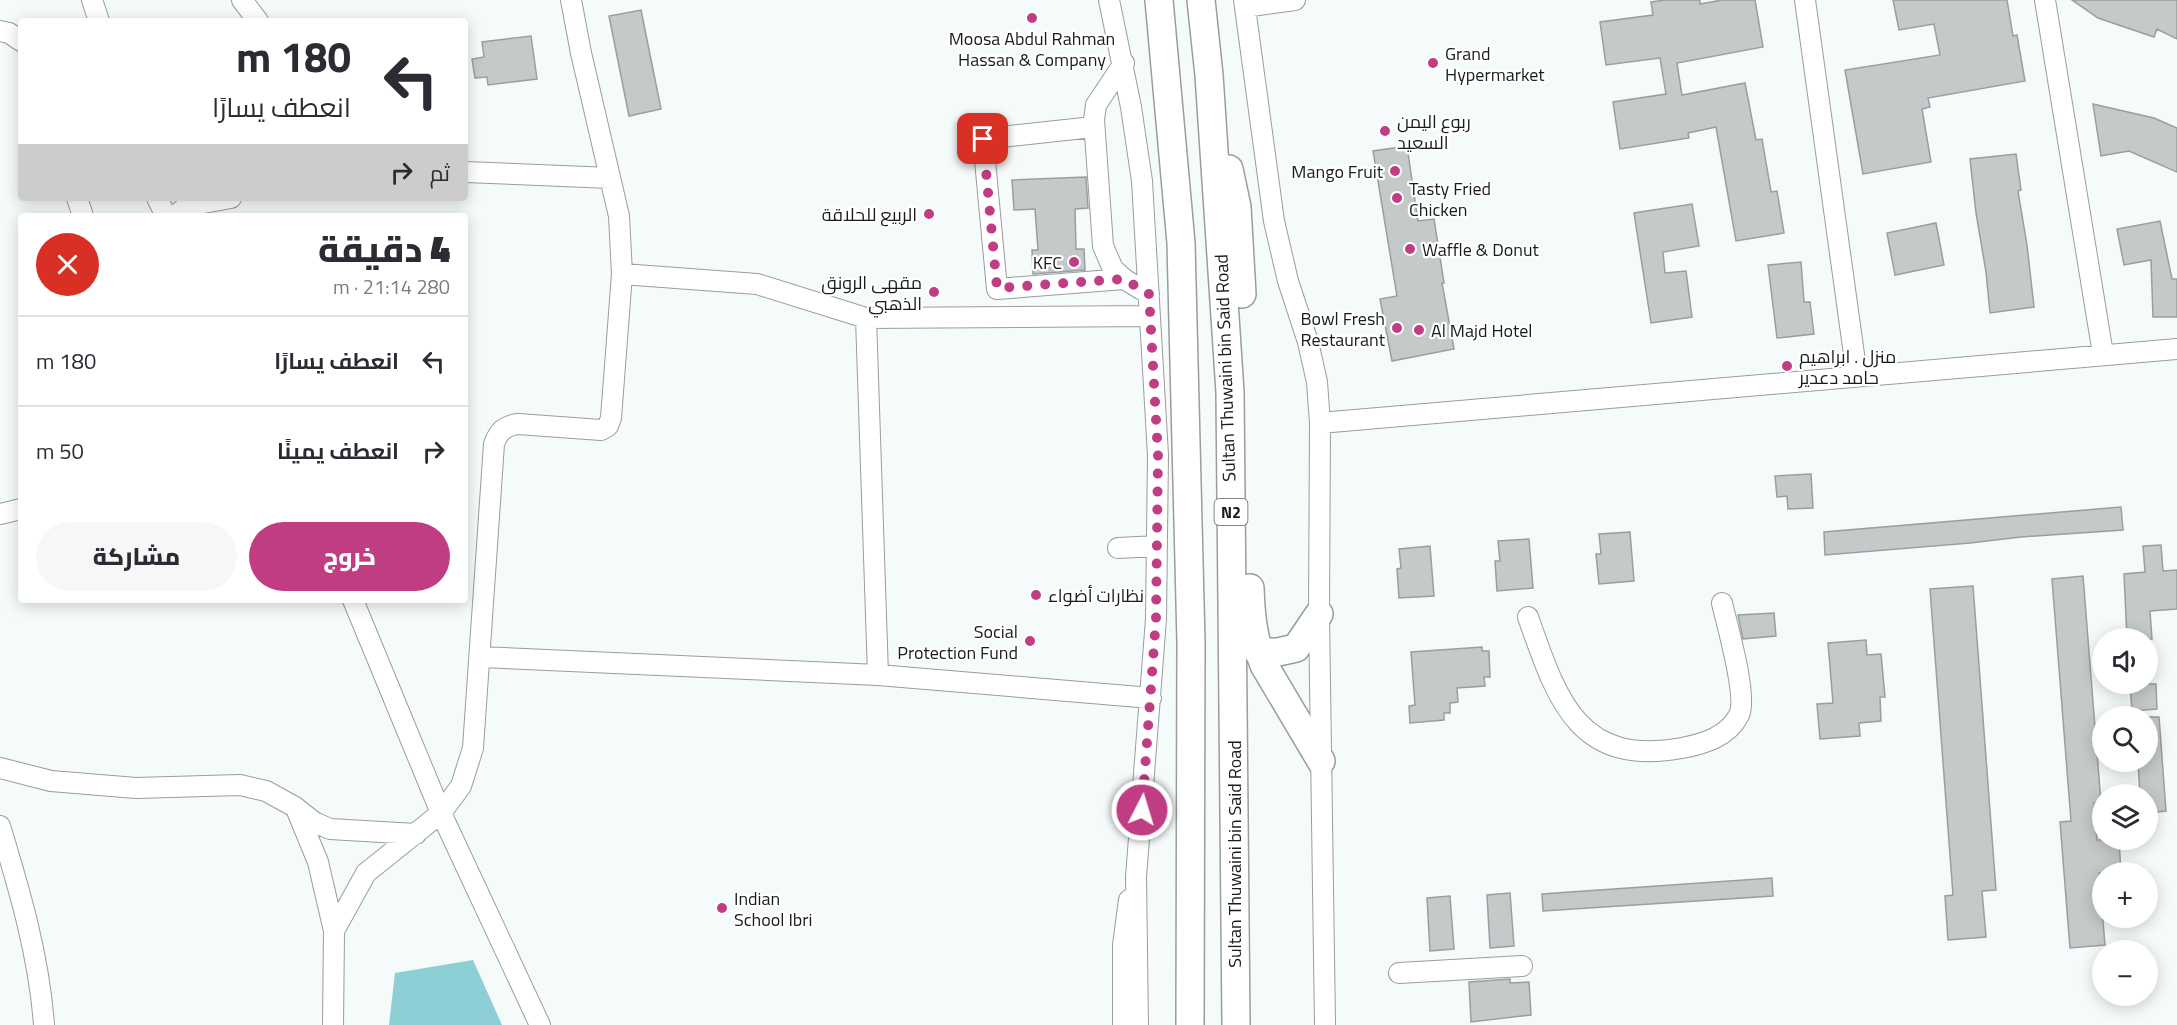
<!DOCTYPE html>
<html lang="ar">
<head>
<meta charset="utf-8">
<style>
	body { margin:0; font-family:"Titillium Web",Cairo,sans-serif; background:#f7f7f7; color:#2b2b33; direction:rtl; height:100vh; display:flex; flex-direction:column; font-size:22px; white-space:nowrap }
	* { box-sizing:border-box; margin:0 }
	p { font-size:20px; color:#7c7c81 }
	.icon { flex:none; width:33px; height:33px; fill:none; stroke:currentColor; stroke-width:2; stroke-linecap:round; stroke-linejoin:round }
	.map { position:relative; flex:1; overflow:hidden; direction:ltr }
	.sheet { position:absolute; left:18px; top:213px; width:450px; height:390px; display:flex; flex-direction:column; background:#fff; border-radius:6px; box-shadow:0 3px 15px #0003; direction:rtl }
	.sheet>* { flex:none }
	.top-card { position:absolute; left:18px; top:18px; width:450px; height:183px; border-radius:6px; box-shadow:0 3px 15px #0003; direction:rtl; background:#fff; color:#2b2b33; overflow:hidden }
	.controls { position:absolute; left:2092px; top:628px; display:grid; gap:12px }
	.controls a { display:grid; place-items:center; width:66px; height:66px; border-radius:50%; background:#fff; box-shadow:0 3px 15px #0003; font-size:30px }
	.pin { position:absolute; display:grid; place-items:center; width:51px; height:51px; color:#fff; margin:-26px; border-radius:12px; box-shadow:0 3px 9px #0006 }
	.me { position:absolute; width:66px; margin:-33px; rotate:5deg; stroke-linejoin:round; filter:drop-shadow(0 0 4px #0008) }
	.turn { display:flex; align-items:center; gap:21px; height:126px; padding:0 18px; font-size:27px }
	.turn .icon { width:78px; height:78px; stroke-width:2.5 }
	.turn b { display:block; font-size:42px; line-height:51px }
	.then { display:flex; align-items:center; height:57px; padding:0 18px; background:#0003; gap:12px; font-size:22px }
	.round { display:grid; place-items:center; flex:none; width:63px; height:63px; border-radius:32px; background:#f7f7f7 }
	.overview { display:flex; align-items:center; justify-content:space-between; height:102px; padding:0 18px }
	h1 { font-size:36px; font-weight:800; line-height:45px }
	.cta { display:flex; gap:12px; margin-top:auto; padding:12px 18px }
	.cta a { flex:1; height:69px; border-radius:36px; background:#c03d83; color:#fff; font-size:24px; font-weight:800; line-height:69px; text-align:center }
	.cta a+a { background:#f7f7f7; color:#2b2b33 }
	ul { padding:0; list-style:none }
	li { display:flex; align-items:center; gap:18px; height:90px; padding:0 18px; border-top:2px solid #e1e1e2 }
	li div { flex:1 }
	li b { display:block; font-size:22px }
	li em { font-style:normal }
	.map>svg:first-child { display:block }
	.forest { fill:#8dcfd4 }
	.building { fill:#c4c9c9; stroke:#9a9e9f; stroke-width:1.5 }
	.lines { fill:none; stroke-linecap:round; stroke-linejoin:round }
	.minor-casing { stroke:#999d9d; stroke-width:22 }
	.highway-casing { stroke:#999d9d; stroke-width:30 }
	.minor { stroke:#fff; stroke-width:20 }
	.highway { stroke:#fff; stroke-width:27 }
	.route { stroke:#c03d83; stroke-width:10; stroke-dasharray:0 18 }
	.poi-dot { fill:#c03d83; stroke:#fff; stroke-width:2 }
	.labels { text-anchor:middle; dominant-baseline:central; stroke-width:4.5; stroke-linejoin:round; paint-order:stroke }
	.shield { fill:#fff; stroke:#5f5f5f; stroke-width:1.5 }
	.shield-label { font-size:16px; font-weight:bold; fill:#1a1b1b }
	.poi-label { font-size:18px; fill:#1a1b1b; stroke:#fff; text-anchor:start }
	.street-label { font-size:18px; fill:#1a1b1b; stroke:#fff }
</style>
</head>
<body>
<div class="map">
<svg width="2177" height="1025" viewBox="0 0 2177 1025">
	<rect width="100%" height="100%" fill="#f5fafb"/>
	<path class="forest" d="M473,960L502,1025H389L395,973Z"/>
	<path class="building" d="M1665,0H1700V4L1722,0H1755L1763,47L1677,63L1682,95L1745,83L1756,140L1762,139L1771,192L1777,191L1784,233L1736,241L1716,127L1688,133L1689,138L1620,149L1613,102L1666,94L1660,58L1606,65L1600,22L1653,15L1651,2Z
		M1893,0H2007L2013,36L2017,35L2025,81L1928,98L1930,107L1922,109L1931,162L1863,174L1845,70L1940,55L1934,24L1899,30Z
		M2072,0H2177V39L2157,29L2154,37L2098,18Z
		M641,10L661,109L629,116L609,16Z
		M531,36L537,79L488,85L487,77L475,78L472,59L484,57L482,42Z
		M2093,104L2154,118L2177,128V172L2129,151L2101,156Z
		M1407,146L1418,221L1434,219L1444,283H1442L1454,349L1392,361L1380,299L1397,296L1373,151Z
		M2016,154L2021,190L2018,191L2027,245L2034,307L1990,313L1986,272L1976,213L1970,159Z
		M1086,177L1088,208L1075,209L1076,249H1084L1085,270L1033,274L1032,250H1038L1035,209L1014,210L1012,180Z
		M1692,204L1699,246L1663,252L1665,273L1686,271L1692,317L1651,323L1634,213Z
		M2160,221L2172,279H2177V317H2153L2151,260L2124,265L2117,229Z
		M1936,223L1944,265L1895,275L1887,233Z
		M1801,262L1804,302H1810L1814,334L1777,338L1768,265Z
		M1811,474L1813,508L1788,509L1787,496L1777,497L1775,476Z
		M2121,507L2123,530L2021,537L1970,543L1825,555L1824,532Z
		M1630,532L1634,581L1599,584L1596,554H1601L1599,534Z
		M1529,539L1533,588L1497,591L1495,561H1500L1498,541Z
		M2161,545L2163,571L2177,570V609L2150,611L2152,639H2127L2124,574L2145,572L2143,546Z
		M1430,546L1434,596L1399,598L1397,569L1401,568L1399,549Z
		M2083,576L2101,803H2094L2097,840H2119L2121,873H2099L2105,945L2070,948L2060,822L2071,821L2052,579Z
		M1973,586L1996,890L1982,891L1986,937L1948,940L1945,896L1953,895L1930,589Z
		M1774,613L1776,636L1743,639L1738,615Z
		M1866,640L1867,655L1881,654L1885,697H1880L1881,721L1859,723L1860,736L1820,739L1817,704L1833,703L1828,643Z
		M1482,647V651H1489L1490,677H1484L1485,686L1457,688L1458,702L1450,703V713H1444V720L1410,723L1409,706L1415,705L1411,652Z
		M2130,684H2156L2157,709L2132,711Z
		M2148,717H2159L2166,811L2148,813V795H2140L2138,762H2148Z
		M1772,878L1773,896L1543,911L1542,894Z
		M1510,893L1514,946L1490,948L1487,895Z
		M1450,896L1454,949L1430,951L1427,898Z
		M1510,979V983L1529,982L1531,1015L1471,1022L1469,982Z"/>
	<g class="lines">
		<defs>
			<path id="minor" d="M92,0L99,21
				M242,0L258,21
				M1109,0L1131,107L1142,181L1158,455L1156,619L1136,877L1138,1025
				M1244,0L1274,221L1288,281L1308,342L1317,382L1320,423L1319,614L1325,1025
				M1805,0L1857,376
				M2045,0L2103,354
				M1245,7L1295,0
				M0,31L9,33L21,41
				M1124,63L1096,105L1093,127L983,139L997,289L1124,279L1149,294
				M1094,120L1103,246L1113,269L1124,279
				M465,172L610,178
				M77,198L83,216
				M157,198L166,216
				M175,216L187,206L231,198
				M622,274L757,284L866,318L1150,316
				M866,318L878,675
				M1320,423L2177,349
				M0,514L21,509
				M1118,548L1157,546
				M353,600L441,813L540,1025
				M1528,617C1557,699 1577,767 1682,748C1703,744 1728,737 1739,715C1748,697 1727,625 1722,603
				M481,657L878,675L1151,698
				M0,768L51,781L136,788L240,785L266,791L295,807L314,822L330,829L416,834
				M297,811L318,862L334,931
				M0,826C20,892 39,956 44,1025
				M1399,973L1522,966
				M333,1025L334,931L366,873L441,813L461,786L473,748L494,444C499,431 504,426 518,424L601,430L608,426L611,418L622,274L619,216L581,53L571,0
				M1123,1025V945L1129,900"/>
			<path id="highway" d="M1159,0L1181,243L1191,642L1190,1025
				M1201,0L1209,75L1230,392L1236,1025
				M1229,169L1237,207L1242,294
				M1250,588C1251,615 1253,639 1264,665L1321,761
				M1258,652H1278L1296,648L1319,614"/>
		</defs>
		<use href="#minor" class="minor-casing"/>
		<use href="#highway" class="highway-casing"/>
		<use href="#minor" class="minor"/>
		<use href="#highway" class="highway"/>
	</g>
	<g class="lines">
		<path class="route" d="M983,139L997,288L1124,279L1149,294L1158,455L1156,619L1142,810"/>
	</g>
	<g class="poi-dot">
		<circle cx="1032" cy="18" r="6"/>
		<circle cx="1433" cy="63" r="6"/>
		<circle cx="1385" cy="131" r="6"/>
		<circle cx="1395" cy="171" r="6"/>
		<circle cx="1397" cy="198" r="6"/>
		<circle cx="929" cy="214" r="6"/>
		<circle cx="1410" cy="249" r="6"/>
		<circle cx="1074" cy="262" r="6"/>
		<circle cx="934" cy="292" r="6"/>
		<circle cx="1397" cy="328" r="6"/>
		<circle cx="1419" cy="330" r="6"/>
		<circle cx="1787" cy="366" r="6"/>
		<circle cx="1036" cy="595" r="6"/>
		<circle cx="1030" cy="641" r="6"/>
		<circle cx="722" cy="908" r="6"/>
	</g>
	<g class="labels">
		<rect class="shield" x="1214.5" y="499" width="33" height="26" rx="4.5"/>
		<g class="shield-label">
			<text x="1231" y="512">N2</text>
		</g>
		<g class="poi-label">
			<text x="1032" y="38" text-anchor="middle">Moosa Abdul Rahman<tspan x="1032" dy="21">Hassan &amp; Company</tspan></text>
			<text x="1445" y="53">Grand<tspan x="1445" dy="21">Hypermarket</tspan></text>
			<text x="1397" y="121">ربوع اليمن<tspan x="1397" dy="21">السعيد</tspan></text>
			<text x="1383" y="171" text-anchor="end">Mango Fruit</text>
			<text x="1409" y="188">Tasty Fried<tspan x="1409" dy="21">Chicken</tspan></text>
			<text x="917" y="214" text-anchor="end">الربيع للحلاقة</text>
			<text x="1422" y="249">Waffle &amp; Donut</text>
			<text x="1062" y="262" text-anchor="end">KFC</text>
			<text x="922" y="282" text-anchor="end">مقهى الرونق<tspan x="922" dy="21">الذهبي</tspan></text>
			<text x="1385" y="318" text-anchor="end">Bowl Fresh<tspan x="1385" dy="21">Restaurant</tspan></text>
			<text x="1431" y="330">Al Majd Hotel</text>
			<text x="1799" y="356">منزل . ابراهيم<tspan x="1799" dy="21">حامد دعدير</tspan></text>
			<text x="1048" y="595">نظارات أضواء</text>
			<text x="1018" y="631" text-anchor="end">Social<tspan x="1018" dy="21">Protection Fund</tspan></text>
			<text x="734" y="898">Indian<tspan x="734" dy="21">School Ibri</tspan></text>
		</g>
		<g class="street-label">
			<text transform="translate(1225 368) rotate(-92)">Sultan Thuwaini bin Said Road</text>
			<text transform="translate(1234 854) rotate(-90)">Sultan Thuwaini bin Said Road</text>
		</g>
	</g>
</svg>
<div class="controls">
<a><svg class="icon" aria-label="sound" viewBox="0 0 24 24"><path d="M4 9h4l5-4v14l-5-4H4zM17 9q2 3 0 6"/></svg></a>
<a><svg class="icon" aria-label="search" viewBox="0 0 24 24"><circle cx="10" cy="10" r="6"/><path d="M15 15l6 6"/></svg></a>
<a><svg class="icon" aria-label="layers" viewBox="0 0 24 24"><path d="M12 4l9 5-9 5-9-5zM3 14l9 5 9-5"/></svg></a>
<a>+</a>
<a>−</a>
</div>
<div class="pin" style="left:983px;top:139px;background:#d93025"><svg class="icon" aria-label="arrive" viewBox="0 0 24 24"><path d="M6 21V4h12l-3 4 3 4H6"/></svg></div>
<svg class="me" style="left:1142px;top:810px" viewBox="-20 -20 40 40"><circle r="17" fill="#c03d83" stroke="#fff" stroke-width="3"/><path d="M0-11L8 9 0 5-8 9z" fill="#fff"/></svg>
<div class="top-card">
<div class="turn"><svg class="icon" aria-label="left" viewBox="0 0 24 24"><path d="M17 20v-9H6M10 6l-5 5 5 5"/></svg><div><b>180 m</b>انعطف يسارًا</div></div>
<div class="then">ثم<svg class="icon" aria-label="right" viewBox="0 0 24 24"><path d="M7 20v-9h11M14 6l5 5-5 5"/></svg></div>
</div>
<section class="sheet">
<div class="overview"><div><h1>4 دقيقة</h1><p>280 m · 21:14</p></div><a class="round" style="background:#d93025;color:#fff"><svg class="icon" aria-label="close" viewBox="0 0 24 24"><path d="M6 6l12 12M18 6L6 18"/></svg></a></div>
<ul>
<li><svg class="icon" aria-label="left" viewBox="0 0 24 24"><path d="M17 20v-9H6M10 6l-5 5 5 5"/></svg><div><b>انعطف يسارًا</b></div><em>180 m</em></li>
<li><svg class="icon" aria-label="right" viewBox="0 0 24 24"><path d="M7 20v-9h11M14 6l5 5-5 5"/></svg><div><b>انعطف يمينًا</b></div><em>50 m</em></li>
</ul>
<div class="cta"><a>خروج</a><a>مشاركة</a></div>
</section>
</div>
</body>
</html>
